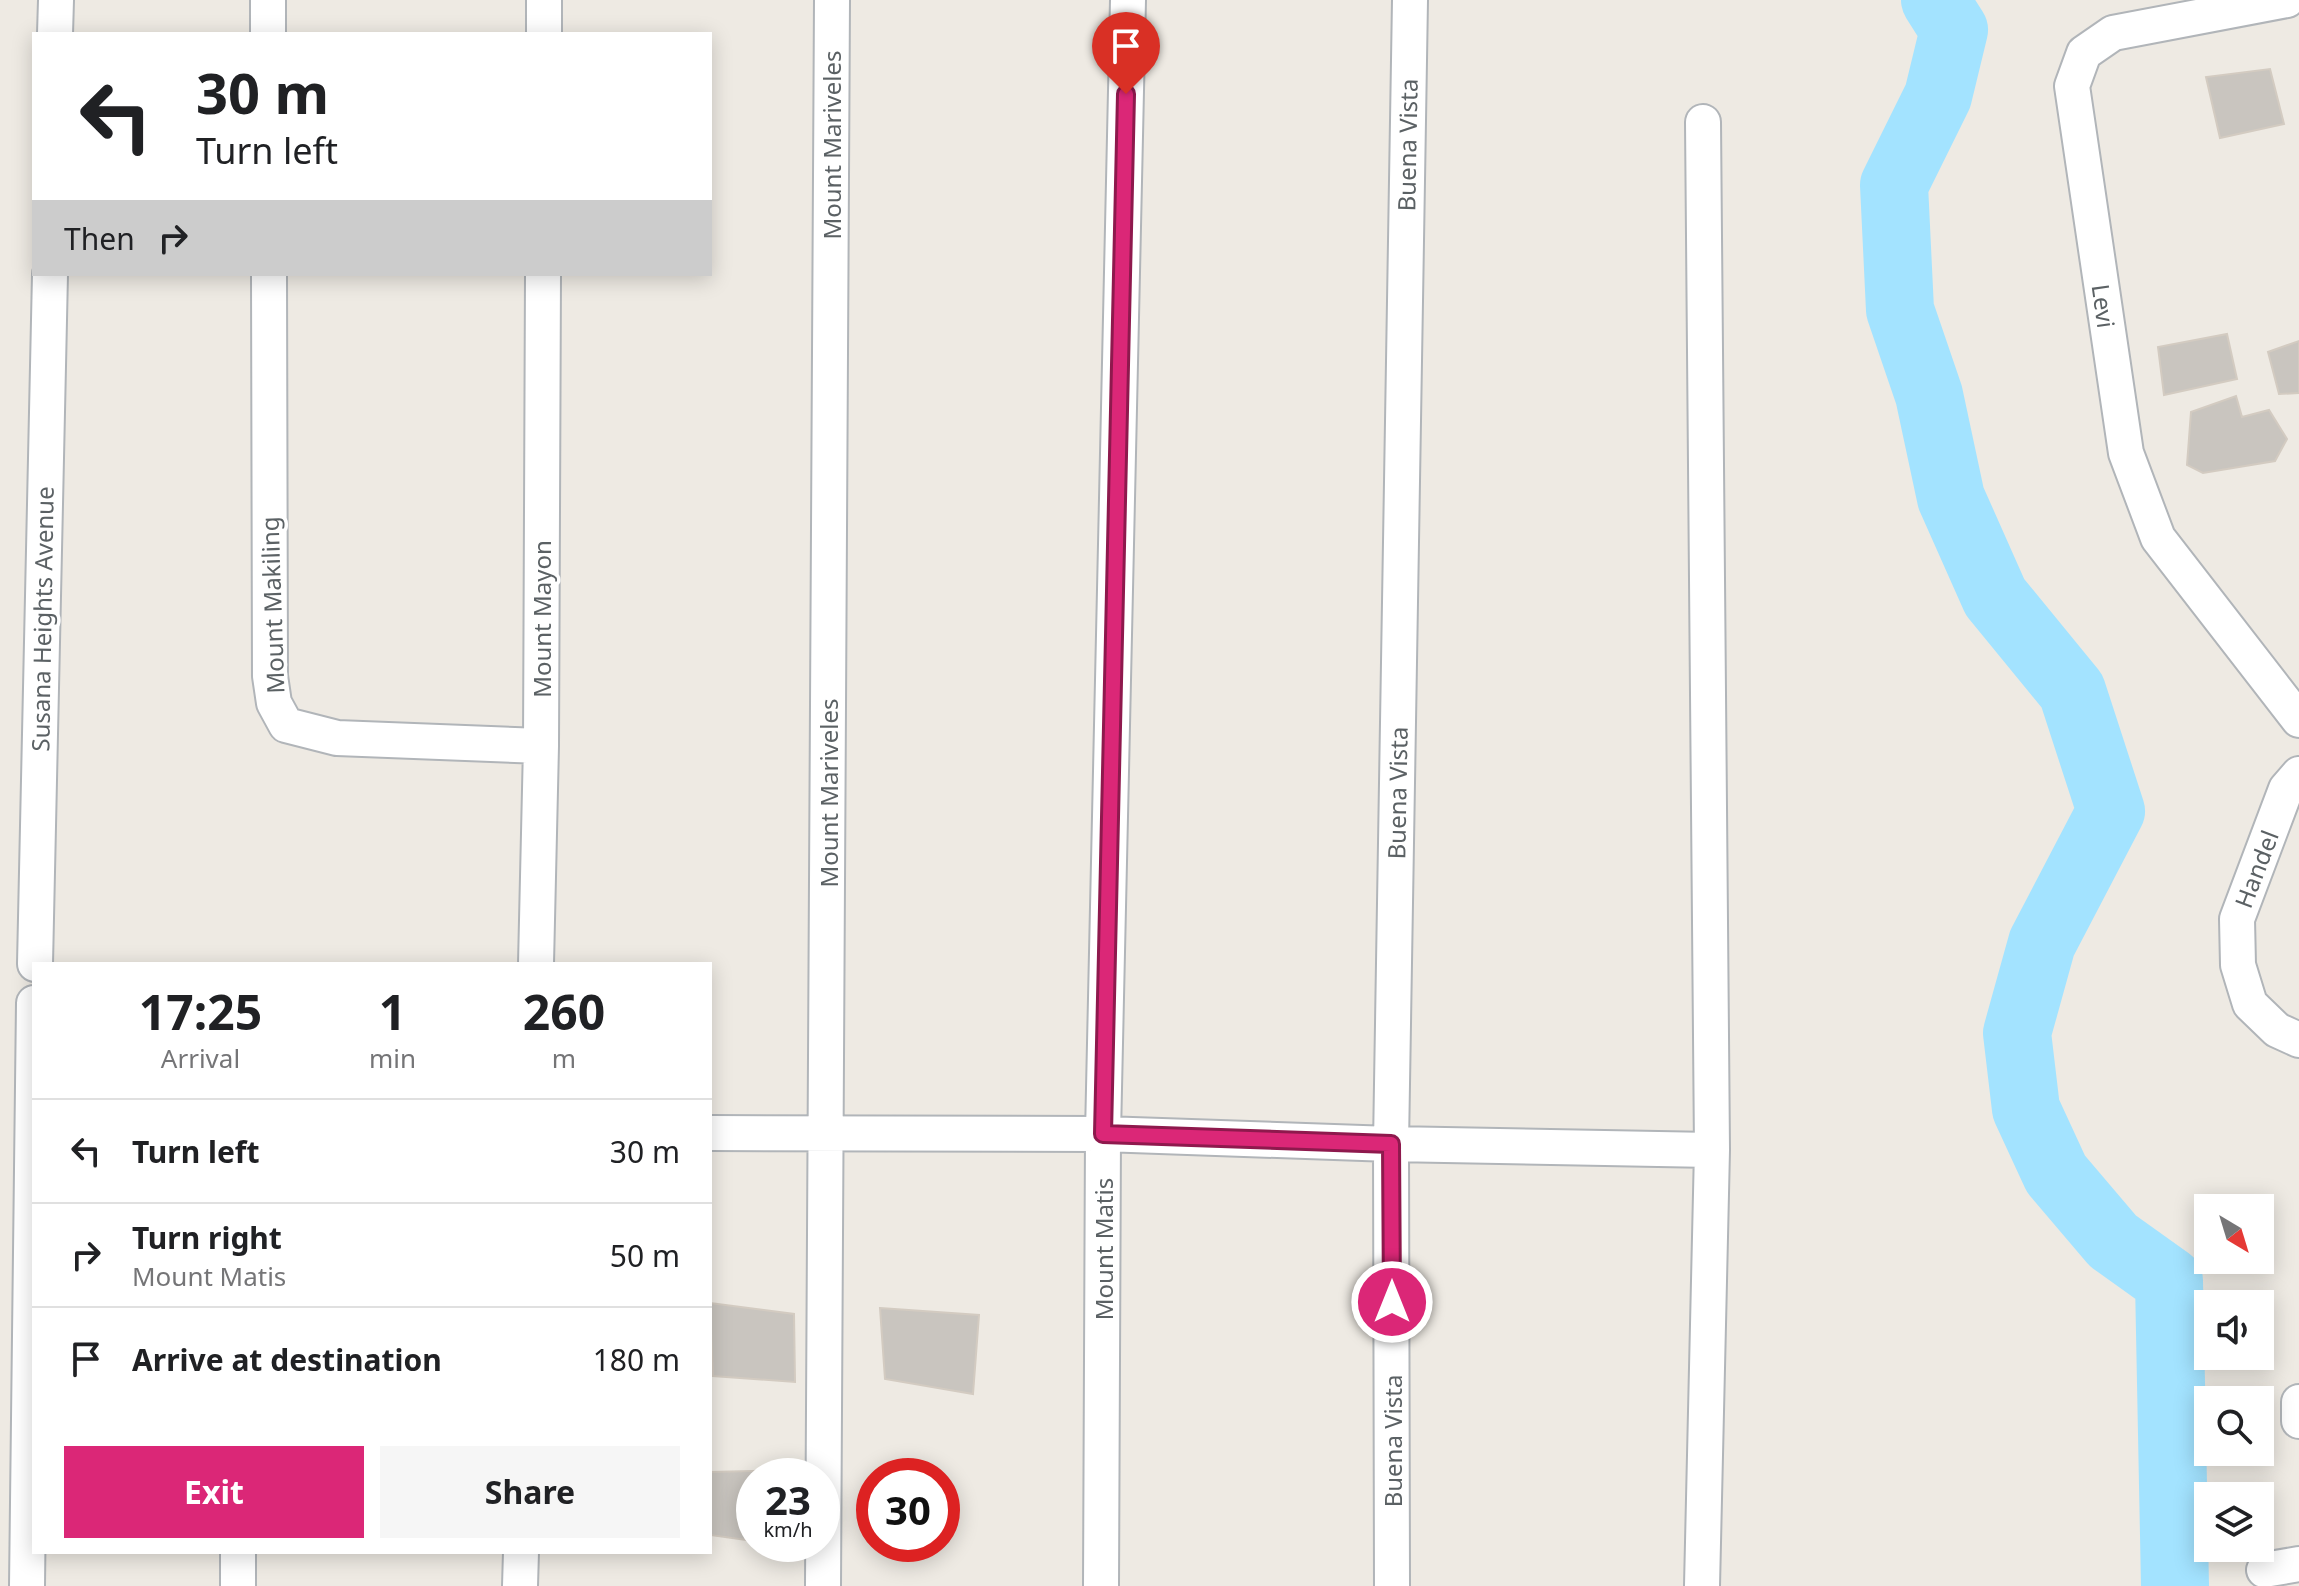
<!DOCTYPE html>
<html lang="en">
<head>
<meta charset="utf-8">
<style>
	body { margin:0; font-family:"Noto Sans",sans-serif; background:#f6f6f6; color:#202124; height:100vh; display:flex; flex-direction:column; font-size:30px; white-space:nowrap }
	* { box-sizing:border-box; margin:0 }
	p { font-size:26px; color:#757577 }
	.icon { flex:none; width:44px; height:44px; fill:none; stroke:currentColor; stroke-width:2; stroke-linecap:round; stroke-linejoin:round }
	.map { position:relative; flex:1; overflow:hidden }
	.details { position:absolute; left:32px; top:962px; width:680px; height:592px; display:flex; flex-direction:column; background:#fff; border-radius:0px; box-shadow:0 4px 20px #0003 }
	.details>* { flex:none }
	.hud { position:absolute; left:32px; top:32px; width:680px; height:244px; border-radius:0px; box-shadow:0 4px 20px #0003; background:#fff; color:#202124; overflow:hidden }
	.needle { width:52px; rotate:142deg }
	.controls { position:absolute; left:2194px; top:1194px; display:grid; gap:16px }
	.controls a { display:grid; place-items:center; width:80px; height:80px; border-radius:0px; background:#fff; box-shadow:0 4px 20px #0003; font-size:40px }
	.speed { position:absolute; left:736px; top:1458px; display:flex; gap:16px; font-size:40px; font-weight:700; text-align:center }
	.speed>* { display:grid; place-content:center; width:104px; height:104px; border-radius:50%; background:#fff; box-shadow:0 4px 20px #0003; line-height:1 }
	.speed small { font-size:20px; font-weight:400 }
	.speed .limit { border:12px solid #d22; background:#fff; color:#111 }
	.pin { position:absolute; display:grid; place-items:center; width:68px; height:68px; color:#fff; margin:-82px -34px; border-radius:50% 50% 50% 0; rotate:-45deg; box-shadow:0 0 8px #0007 }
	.pin .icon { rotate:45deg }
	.me { position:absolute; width:88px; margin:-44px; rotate:0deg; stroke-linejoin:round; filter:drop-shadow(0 0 6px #0008) }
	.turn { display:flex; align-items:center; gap:28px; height:168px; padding:0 32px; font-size:36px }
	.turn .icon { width:104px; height:104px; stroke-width:2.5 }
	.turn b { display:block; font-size:56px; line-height:68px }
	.then { display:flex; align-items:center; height:76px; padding:0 32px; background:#0003; gap:16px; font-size:30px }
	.eta { display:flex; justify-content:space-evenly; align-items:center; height:136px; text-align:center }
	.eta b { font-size:48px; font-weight:700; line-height:56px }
	.primary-button { display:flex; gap:16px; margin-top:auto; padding:16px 32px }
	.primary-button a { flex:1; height:92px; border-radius:0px; background:#db2777; color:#fff; font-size:32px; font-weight:700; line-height:92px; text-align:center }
	.primary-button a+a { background:#f6f6f6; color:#202124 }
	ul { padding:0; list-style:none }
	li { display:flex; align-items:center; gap:24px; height:104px; padding:0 32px; border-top:2px solid #e0e0e0 }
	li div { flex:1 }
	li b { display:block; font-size:30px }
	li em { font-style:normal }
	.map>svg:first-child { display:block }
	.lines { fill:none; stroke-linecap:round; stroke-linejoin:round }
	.river { stroke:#a3e3ff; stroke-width:68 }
	.building { fill:#c9c5bf; stroke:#d3cbc1; stroke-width:2 }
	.street-casing { stroke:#b1b5b9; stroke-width:38 }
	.street { stroke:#fff; stroke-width:34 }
	.route-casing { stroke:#8e194d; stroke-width:20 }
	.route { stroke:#db2777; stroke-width:14 }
	.labels { text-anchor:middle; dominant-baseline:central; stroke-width:7; stroke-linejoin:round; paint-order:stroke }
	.street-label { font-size:24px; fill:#5b6164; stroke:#fff }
</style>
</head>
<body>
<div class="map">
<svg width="2299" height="1586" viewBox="0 0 2299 1586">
	<rect width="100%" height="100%" fill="#eeeae3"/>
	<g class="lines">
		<path class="river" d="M1935,0L1954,30L1938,96L1894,185L1900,310L1929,395L1951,498L1995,597L2072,691L2111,811L2042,943L2017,1033L2026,1109L2056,1174L2113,1241L2169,1281L2175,1586"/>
	</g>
	<path class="building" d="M2270,69L2284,124L2220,138L2206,77Z
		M2227,334L2237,379L2164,395L2158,347Z
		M2299,341V393L2279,394L2268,352Z
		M2236,396L2242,417L2269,410L2287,439L2275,461L2203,473L2187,465L2191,412Z
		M710,1303L794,1314L795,1382L713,1376Z
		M880,1308L979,1315L973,1394L885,1379Z
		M796,1470V1476H754V1541L710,1535V1472Z"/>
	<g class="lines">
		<defs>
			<path id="street" d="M268,0V34
				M2287,0L2113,33L2084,53L2072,86L2126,453L2158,538L2299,720
				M55,34L56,0
				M544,34V0
				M269,274L270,676L274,703L286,725L337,738L541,746
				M2299,774L2286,789L2237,919L2238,965L2250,1004L2277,1030L2299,1040
				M35,964L50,274
				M536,964L541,746L543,274
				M710,1133L1103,1134L1391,1144L1712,1150
				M2299,1402V1421
				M2264,1570L2299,1564
				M27,1586L34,1003
				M238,1586V1552
				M520,1586L521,1552
				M823,1586L832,0
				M1101,1586L1103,1134L1128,0
				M1392,1586L1391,1144L1410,0
				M1702,1586L1712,1150L1703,122"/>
		</defs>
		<use href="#street" class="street-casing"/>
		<use href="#street" class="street"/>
	</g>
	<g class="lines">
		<defs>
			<path id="route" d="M1126,94L1103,1134L1391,1144L1392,1302"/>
		</defs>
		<use href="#route" class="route-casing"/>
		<use href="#route" class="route"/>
	</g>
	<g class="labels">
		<g class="street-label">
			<text transform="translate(831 145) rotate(-90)">Mount Mariveles</text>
			<text transform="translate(1407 145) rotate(-89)">Buena Vista</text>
			<text transform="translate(2104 306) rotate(82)">Levi</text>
			<text transform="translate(272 605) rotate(-92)">Mount Makiling</text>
			<text transform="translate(42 619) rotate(-89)">Susana Heights Avenue</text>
			<text transform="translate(541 619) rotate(-90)">Mount Mayon</text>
			<text transform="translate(828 793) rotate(-90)">Mount Mariveles</text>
			<text transform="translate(1397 793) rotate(-89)">Buena Vista</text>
			<text transform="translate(2256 869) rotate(-69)">Handel</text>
			<text transform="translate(1103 1249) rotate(-90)">Mount Matis</text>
			<text transform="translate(1392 1441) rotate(-90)">Buena Vista</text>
		</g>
	</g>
</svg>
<div class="controls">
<a><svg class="needle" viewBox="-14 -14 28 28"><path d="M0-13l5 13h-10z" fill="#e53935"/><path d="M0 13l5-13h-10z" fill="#757577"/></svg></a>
<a><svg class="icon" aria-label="sound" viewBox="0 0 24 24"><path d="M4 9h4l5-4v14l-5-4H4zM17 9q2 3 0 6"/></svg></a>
<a><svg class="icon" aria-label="search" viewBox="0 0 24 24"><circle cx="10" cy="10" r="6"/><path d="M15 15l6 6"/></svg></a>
<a><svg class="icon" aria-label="layers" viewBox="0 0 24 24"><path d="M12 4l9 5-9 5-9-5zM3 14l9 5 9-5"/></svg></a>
</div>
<div class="speed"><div>23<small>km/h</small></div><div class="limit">30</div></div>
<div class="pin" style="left:1126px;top:94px;background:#d93025"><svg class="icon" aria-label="arrive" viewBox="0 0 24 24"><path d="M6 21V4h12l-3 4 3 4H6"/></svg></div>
<svg class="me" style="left:1392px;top:1302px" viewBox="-20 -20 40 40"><circle r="17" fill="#db2777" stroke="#fff" stroke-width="3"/><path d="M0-11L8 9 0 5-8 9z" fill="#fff"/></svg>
<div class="hud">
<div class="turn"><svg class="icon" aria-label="left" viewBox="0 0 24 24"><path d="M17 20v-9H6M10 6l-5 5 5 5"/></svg><div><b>30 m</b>Turn left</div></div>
<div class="then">Then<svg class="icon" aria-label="right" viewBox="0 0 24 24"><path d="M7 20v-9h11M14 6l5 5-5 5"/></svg></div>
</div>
<section class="details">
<div class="eta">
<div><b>17:25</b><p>Arrival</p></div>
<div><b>1</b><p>min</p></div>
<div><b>260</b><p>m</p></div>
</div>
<ul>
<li><svg class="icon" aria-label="left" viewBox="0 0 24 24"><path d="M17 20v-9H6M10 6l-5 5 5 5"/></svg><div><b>Turn left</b></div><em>30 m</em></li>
<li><svg class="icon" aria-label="right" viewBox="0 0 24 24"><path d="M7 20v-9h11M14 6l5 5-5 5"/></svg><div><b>Turn right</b><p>Mount Matis</p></div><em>50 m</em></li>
<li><svg class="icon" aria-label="arrive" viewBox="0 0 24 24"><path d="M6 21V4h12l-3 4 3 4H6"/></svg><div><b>Arrive at destination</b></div><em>180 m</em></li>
</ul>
<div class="primary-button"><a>Exit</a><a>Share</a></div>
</section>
</div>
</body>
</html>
